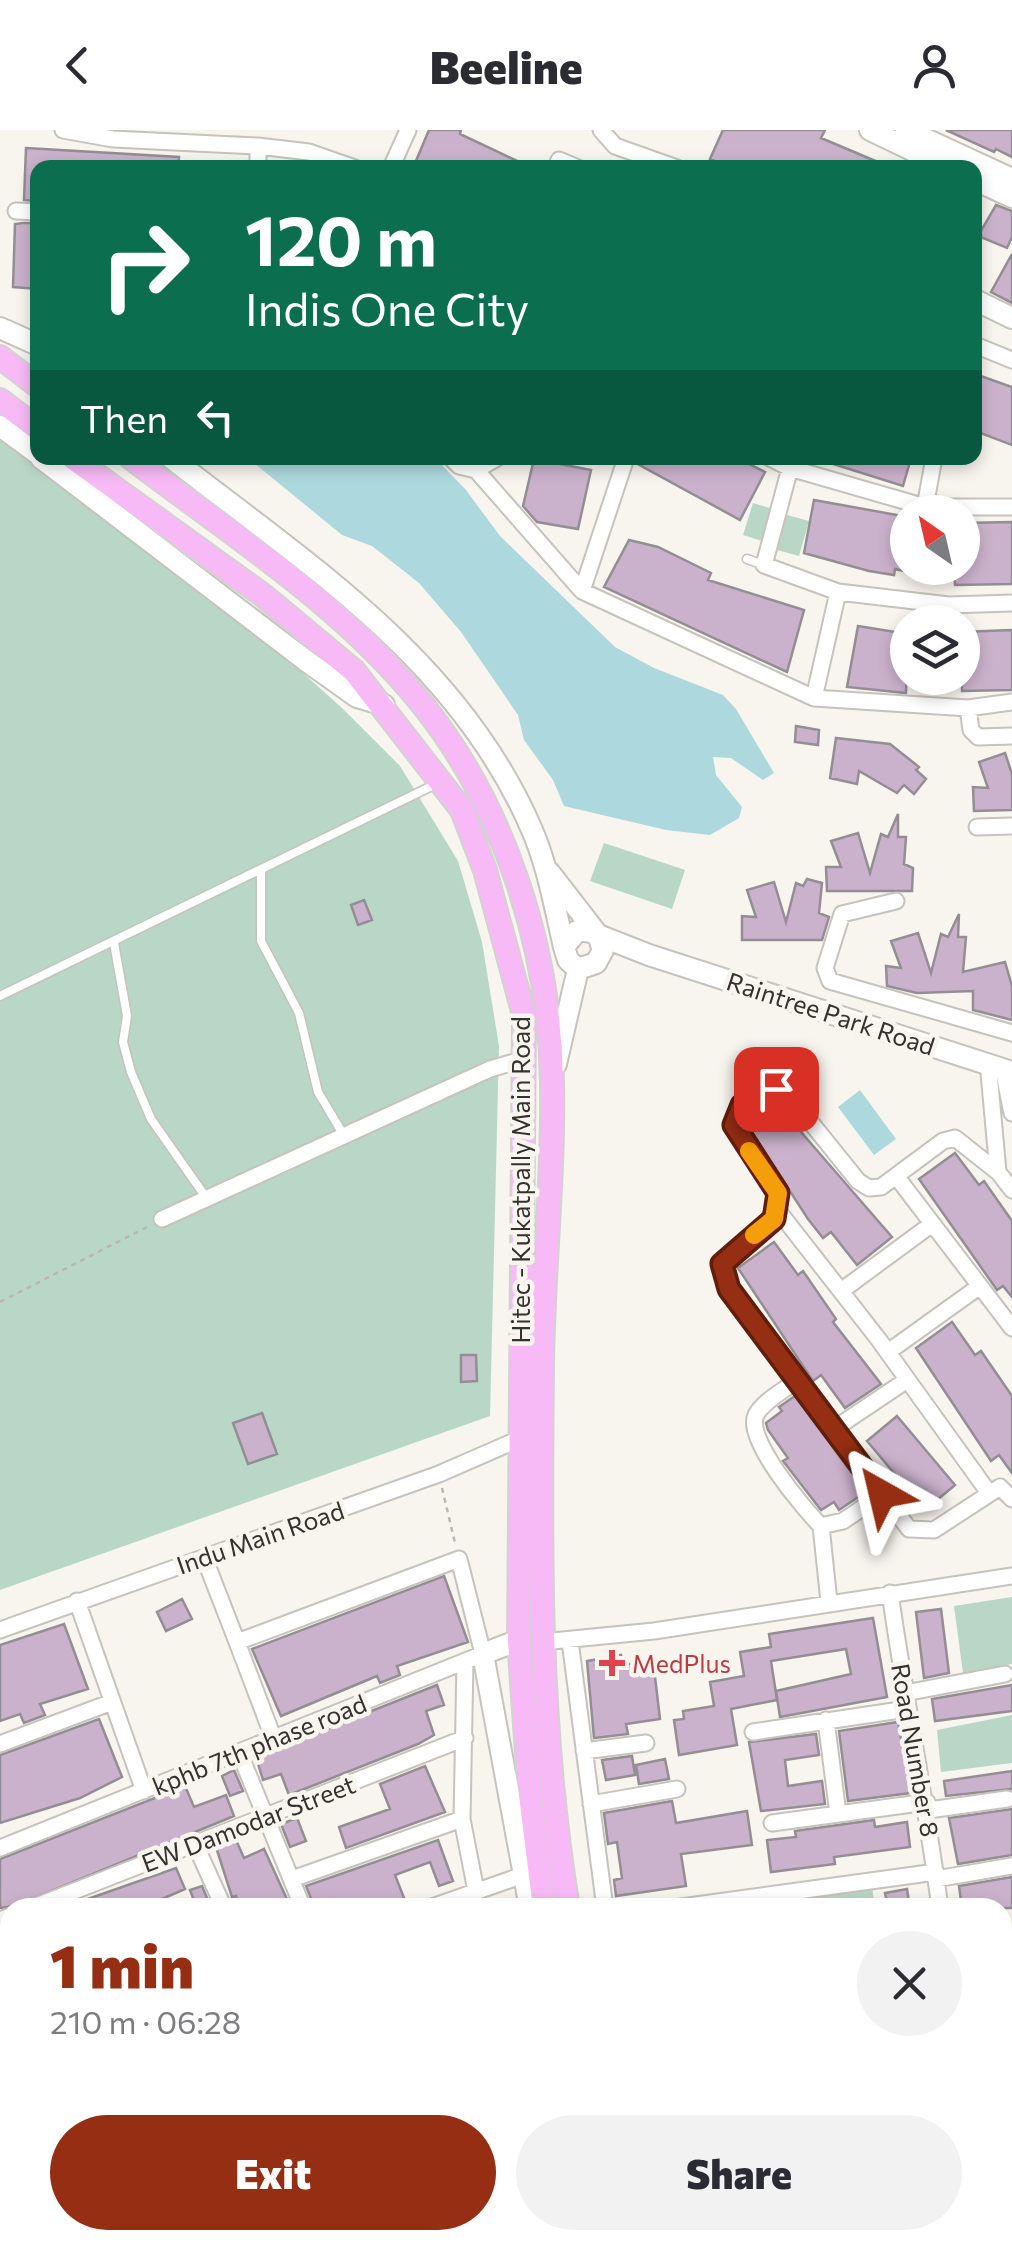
<!DOCTYPE html>
<html lang="en">
<head>
<meta charset="utf-8">
<style>
	body { margin:0; font-family:Commissioner,sans-serif; background:#f2f2f3; color:#2b2b33; height:100vh; display:flex; flex-direction:column; font-size:38px; white-space:nowrap }
	* { box-sizing:border-box; margin:0 }
	p { font-size:32px; color:#7c7c81 }
	.icon { flex:none; width:55px; height:55px; fill:none; stroke:currentColor; stroke-width:2; stroke-linecap:round; stroke-linejoin:round }
	.map { position:relative; flex:1; overflow:hidden }
	.sheet { position:absolute; left:0px; top:1768px; width:1012px; height:352px; display:flex; flex-direction:column; background:#fff; border-radius:30px 30px 0 0; box-shadow:0 5px 15px #0003 }
	.sheet>* { flex:none }
	.guide { position:absolute; left:30px; top:30px; width:952px; height:305px; border-radius:20px; box-shadow:0 5px 15px #0003; background:#0b6e4f; color:#fff; overflow:hidden }
	.needle { width:65px; rotate:326deg }
	.controls { position:absolute; left:890px; top:365px; display:grid; gap:20px }
	.controls a { display:grid; place-items:center; width:90px; height:90px; border-radius:50%; background:#fff; box-shadow:0 5px 15px #0003; font-size:50px }
	.pin { position:absolute; display:grid; place-items:center; width:85px; height:85px; color:#fff; margin:-42px; border-radius:20px; box-shadow:0 5px 15px #0006 }
	.me { position:absolute; width:110px; margin:-55px; rotate:323deg; stroke-linejoin:round; filter:drop-shadow(0 0 8px #0008) }
	.turn { display:flex; align-items:center; gap:35px; height:210px; padding:0 50px; font-size:45px }
	.turn .icon { width:130px; height:130px; stroke-width:2.5 }
	.turn b { display:block; font-size:70px; line-height:85px }
	.then { display:flex; align-items:center; height:95px; padding:0 50px; background:#0003; gap:20px; font-size:38px }
	.round { display:grid; place-items:center; flex:none; width:105px; height:105px; border-radius:52px; background:#f2f2f3 }
	.overview { display:flex; align-items:center; justify-content:space-between; height:170px; padding:0 50px }
	h1 { font-size:60px; font-weight:800; line-height:75px; color:#962e13 }
	.action { display:flex; gap:20px; margin-top:auto; padding:20px 50px }
	.action a { flex:1; height:115px; border-radius:60px; background:#962e13; color:#fff; font-size:40px; font-weight:800; line-height:115px; text-align:center }
	.action a+a { background:#f2f2f3; color:#2b2b33 }
	header { display:flex; justify-content:space-between; align-items:center; height:130px; padding:0 50px; background:#fff; font-size:45px; font-weight:800 }
	.map>svg:first-child { display:block }
	.green { fill:#b8d7c6 }
	.water { fill:#add9de }
	.building { fill:#cbb2cc; stroke:#938e94; stroke-width:2.5 }
	.lines { fill:none; stroke-linecap:round; stroke-linejoin:round }
	.lane-casing { stroke:#c6c2bc; stroke-width:11 }
	.street-casing { stroke:#c6c2bc; stroke-width:19 }
	.secondary-casing { stroke:#c6c2bc; stroke-width:24 }
	.primary-casing { stroke:#d2d2d1; stroke-width:26 }
	.path { stroke:#bab7b2; stroke-width:2.5; stroke-dasharray:5 5; stroke-linecap:butt }
	.lane { stroke:#fff; stroke-width:8 }
	.street { stroke:#fff; stroke-width:15 }
	.secondary { stroke:#fff; stroke-width:20 }
	.primary { stroke:#f8baf6; stroke-width:22 }
	.route-casing { stroke:#621e0c; stroke-width:25 }
	.route { stroke:#962e13; stroke-width:18 }
	.slow { stroke:#f59e0b; stroke-width:18 }
	.health-dot { fill:#e0444e; stroke:#f8f4ee; stroke-width:4 }
	.labels { text-anchor:middle; dominant-baseline:central; stroke-width:9; stroke-linejoin:round; paint-order:stroke }
	.street-label { font-size:25px; fill:#33322f; stroke:#f8f4ee }
	.health-label { font-size:25px; fill:#be3a42; stroke:#f8f4ee; text-anchor:start }
</style>
</head>
<body>
<header><svg class="icon" aria-label="back" viewBox="0 0 24 24"><path d="M15 5l-7 7 7 7"/></svg>Beeline<svg class="icon" aria-label="person" viewBox="0 0 24 24"><circle cx="12" cy="8" r="4"/><path d="M4 21q1-7 8-7t8 7"/></svg></header>
<div class="map">
<svg width="1012" height="2119" viewBox="0 0 1012 2119">
	<rect width="100%" height="100%" fill="#f8f4ee"/>
	<path class="green" d="M0,290L238,485L342,578L400,636L458,731L482,812L499,916L490,1286L0,1460Z
		M753,373L776,380L766,412L743,405Z
		M780,383L809,391L799,426L770,418Z
		M604,713L685,740L672,779L590,751Z
		M1012,1467V1534L963,1543L954,1476Z
		M1012,1585V1633L941,1642L937,1600Z
		M872,1757L875,1777L746,1778Z
		M666,2110H805L806,2119H668Z"/>
	<path class="water" d="M248,328H435L466,360L500,406L615,517L654,538L723,565L736,579L774,643L763,650L731,628L713,627L716,645L742,677L739,688L710,705L666,700L564,676L553,650L524,610L518,585L461,502L419,453L372,416L342,405Z
		M860,960L896,1009L874,1025L838,977Z"/>
	<path class="building" d="M429,0H461L460,4L532,38H413Z
		M723,0H825L821,8L892,38H729L710,29Z
		M946,0H1012V27L996,19L994,22Z
		M26,18L179,27L178,38H38V71L24,70Z
		M996,75L1012,81V107L1007,118L978,106Z
		M23,93H38V159L13,157L15,94Z
		M1012,124V173L991,162Z
		M975,244L1012,257V315L975,301Z
		M637,328H737L765,342L740,390L636,333Z
		M827,328H911L903,356L827,332Z
		M534,329L591,340L578,399L537,392L523,376Z
		M814,370L908,387V442L895,439L894,445L869,441L804,423Z
		M1012,392V454L955,455L954,438H962V393Z
		M629,410L658,417L711,443L708,450L804,480L787,542L604,457Z
		M858,496L908,504L906,563L847,557Z
		M1012,500V560L962,561V502Z
		M796,596L819,600L818,615L795,612Z
		M836,608L890,614L919,637L916,640L926,649L914,664L904,655L897,663L859,641L857,654L830,648Z
		M1005,623L1012,644V680L974,681L973,657L988,658L979,632Z
		M898,684V707H906L904,734L913,738L912,761H827L826,737H841L831,711L858,703L870,743L881,704L888,707Z
		M807,749L822,753L819,783L829,787L822,810H742V786L756,787L747,760L774,752L786,792L796,753L803,756Z
		M364,770L372,790L358,795L351,775Z
		M959,784L958,807H966L963,842L1005,832L1012,856V890L973,880V861L917,863L887,856L886,836L901,838L891,811L918,803L931,843L941,804L948,807Z
		M775,972L892,1107L857,1135L831,1102L823,1108L808,1089L747,995Z
		M955,1023L979,1055L984,1051L1012,1091V1167L1003,1156L997,1160L919,1049Z
		M774,1112L798,1145L803,1141L836,1189L833,1192L881,1254L845,1278L821,1245L813,1251L738,1138Z
		M952,1192L975,1225L981,1221L1012,1266V1343L999,1325L991,1331L916,1218Z
		M461,1225H476L477,1251L461,1252Z
		M795,1266L867,1361L839,1380L834,1372L821,1380L787,1336L783,1331L788,1328L768,1300L766,1293L782,1281L779,1277Z
		M262,1283L277,1324L248,1334L233,1293Z
		M897,1286L955,1355L925,1380L867,1311Z
		M444,1446L468,1512L397,1536L400,1545L380,1553L377,1546L281,1586L252,1519Z
		M182,1469L192,1489L166,1501L157,1482Z
		M941,1479L949,1543L924,1548L916,1482Z
		M873,1488L887,1567L780,1587L776,1561L851,1544L846,1519L771,1531L777,1570L731,1579L737,1615L679,1625L674,1590L684,1589L683,1581L714,1576L710,1552L744,1546L740,1522L771,1517L769,1504Z
		M64,1494L88,1559L40,1574L45,1585L24,1593L20,1584L0,1591V1515Z
		M621,1525L623,1535L653,1530L660,1589L626,1594L628,1604L594,1608L587,1531Z
		M437,1555L444,1575L426,1581L434,1605L418,1614L289,1665L281,1644L263,1650L256,1627Z
		M1012,1555V1581L935,1591L932,1569Z
		M99,1589L122,1647L80,1668L0,1693V1625Z
		M898,1592L911,1663L848,1671L839,1601Z
		M816,1604L819,1625L785,1630L788,1656L822,1651L825,1674L761,1681L749,1612Z
		M632,1626L635,1645L606,1650L602,1630Z
		M665,1629L669,1649L639,1654L636,1635Z
		M425,1636L445,1682L346,1718L339,1697L390,1679L380,1654Z
		M234,1640L243,1661L230,1666L222,1646Z
		M1012,1641V1659L946,1666L944,1651Z
		M185,1656L194,1677L226,1665L234,1686L15,1776L0,1778V1729Z
		M672,1671L676,1693L747,1681L752,1715L681,1724L686,1756L616,1766L614,1750L622,1748L617,1712L608,1714L604,1683Z
		M1012,1679V1725L958,1734L949,1688Z
		M297,1688L306,1711L290,1717L281,1694Z
		M874,1690L875,1697L907,1692L910,1717L834,1727L835,1734L771,1742L767,1710L796,1707L795,1701Z
		M236,1710L244,1728L264,1719L291,1778H266L264,1773L240,1778L236,1766L232,1767L216,1717Z
		M438,1710L453,1751L439,1756L430,1732L395,1745L404,1768L386,1778H336L333,1769L314,1776L306,1756Z
		M176,1738L185,1759L155,1772L129,1778L65,1777Z
		M1012,1747V1778H962L959,1756Z
		M202,1756L210,1775L197,1778L190,1760Z
		M907,1759L910,1778H888L885,1763Z"/>
	<g class="lines">
		<defs>
			<path id="lane" d="M747,429L764,435
				M261,741V811L299,883L318,962L343,1004
				M114,813L127,886L123,912L131,942L151,989L205,1066
				M0,866L436,654
				M540,2110L543,2119"/>
			<path id="street" d="M63,0L113,9L258,16V38
				M601,0L615,16L677,38
				M258,16L309,22L355,38
				M391,38L408,0
				M556,38L559,30L578,38
				M16,81L38,82
				M975,215L1012,230
				M451,328L459,336L476,340L497,328
				M770,328L790,338L793,328
				M476,340L582,461L814,568L968,578L1012,572
				M925,377L934,328
				M1012,377H925L790,338L764,435L838,462L949,475L1012,473
				M582,461L626,328
				M814,568L838,462
				M968,578L971,600L978,607L1012,606
				M977,697L1012,696
				M896,771L842,784L825,838L830,851L1012,903
				M988,932L998,1042
				M1003,939L1012,983
				M896,1046L1012,1198
				M1012,1060L998,1042L955,1008L943,1011L881,1057L869,1058L858,1051L796,974L776,959L742,975L734,995L779,1063L774,1089L722,1135L729,1159L909,1399L934,1400L1000,1357L1012,1369
				M776,1078L879,1210L989,1363
				M162,1089L490,939L521,930
				M841,1161L932,1094
				M888,1222L980,1156
				M797,1250C785,1260 763,1271 756,1285C744,1308 804,1379 821,1396L843,1391L883,1364
				M834,1299L907,1250
				M821,1396L829,1472
				M204,1427L237,1512
				M890,1463C905,1568 926,1672 940,1778
				M77,1471L144,1661
				M0,1500L439,1344L517,1310
				M570,1511L605,1778
				M542,1512L654,1501L1012,1446
				M465,1531L462,1689L476,1761
				M905,1563L1005,1544
				M826,1590L838,1684
				M753,1602L907,1579
				M0,1614L112,1572
				M584,1621L646,1613
				M239,1622L303,1778
				M591,1674L677,1659
				M929,1680L1007,1669
				M772,1693L927,1672
				M195,1714L224,1778
				M0,1718L483,1524L459,1429L237,1512L273,1607
				M292,1749L462,1689
				M936,1749L1012,1736
				M31,1778L465,1608
				M429,1778L526,1744
				M674,1778L936,1742
				M0,1790L10,1786
				M1002,1814L1012,1813
				M0,1839L10,1863
				M0,1944L10,1941
				M1002,1998L1012,1997
				M0,2035L10,2061
				M1002,2104L1012,2102
				M357,2110L361,2119
				M442,2110L445,2119
				M662,2110L663,2119
				M814,2110L816,2119
				M17,2119L30,2114
				M211,2119L235,2110
				M966,2119L993,2116"/>
			<path id="secondary" d="M870,0L949,38
				M906,0L1012,49
				M975,50L1012,67
				M975,170L1012,188
				M0,198L38,215
				M0,296L38,324
				M41,328L305,530L357,567L384,575
				M171,328C310,436 460,532 532,700C548,737 555,778 564,817
				M550,743L598,805L603,820L596,833L578,839L568,830L564,817L577,801C585,800 591,801 598,805L649,825L1012,942
				M556,934L578,839
				M519,1510L483,1524L530,1778
				M578,2110L579,2119"/>
			<path id="primary" d="M0,227L38,256
				M0,270L38,299
				M73,328L264,466L354,541L462,680L485,740L524,885L519,1510L530,1665L544,1778
				M131,328C231,404 343,475 422,574C505,677 550,819 552,951C554,1045 543,1141 542,1235C540,1416 538,1598 568,1778
				M599,2110L600,2119
				M622,2110L623,2119"/>
		</defs>
		<use href="#lane" class="lane-casing"/>
		<use href="#street" class="street-casing"/>
		<use href="#secondary" class="secondary-casing"/>
		<use href="#primary" class="primary-casing"/>
		<path class="path" d="M0,1172L147,1097
			M442,1358L455,1413"/>
		<use href="#lane" class="lane"/>
		<use href="#street" class="street"/>
		<use href="#secondary" class="secondary"/>
		<use href="#primary" class="primary"/>
	</g>
	<g class="lines">
		<defs>
			<path id="route" d="M776,959L742,975L734,995L778,1063L774,1089L722,1134L729,1159L882,1364"/>
		</defs>
		<use href="#route" class="route-casing"/>
		<use href="#route" class="route"/>
		<path class="slow" d="M749,1021L778,1063L774,1089L754,1105"/>
	</g>
	<path class="health-dot" d="M607 1518h10v10h10v10h-10v10h-10v-10h-10v-10h10z"/>
	<g class="labels">
		<g class="street-label">
			<text transform="translate(831 883) rotate(18)">Raintree Park Road</text>
			<text transform="translate(520 1050) rotate(-90)">Hitec - Kukatpally Main Road</text>
			<text transform="translate(260 1407) rotate(-19)">Indu Main Road</text>
			<text transform="translate(259 1614) rotate(-22)">kphb 7th phase road</text>
			<text transform="translate(916 1620) rotate(80)">Road Number 8</text>
			<text transform="translate(248 1693) rotate(-21)">EW Damodar Street</text>
		</g>
		<g class="health-label">
			<text x="632" y="1533">MedPlus</text>
		</g>
	</g>
</svg>
<div class="controls">
<a><svg class="needle" viewBox="-14 -14 28 28"><path d="M0-13l5 13h-10z" fill="#e53935"/><path d="M0 13l5-13h-10z" fill="#7c7c81"/></svg></a>
<a><svg class="icon" aria-label="layers" viewBox="0 0 24 24"><path d="M12 4l9 5-9 5-9-5zM3 14l9 5 9-5"/></svg></a>
</div>
<div class="pin" style="left:776px;top:959px;background:#d93025"><svg class="icon" aria-label="arrive" viewBox="0 0 24 24"><path d="M6 21V4h12l-3 4 3 4H6"/></svg></div>
<svg class="me" style="left:882px;top:1364px" viewBox="-20 -20 40 40"><path d="M0-17L14 15 0 8-14 15z" fill="#962e13" stroke="#fff" stroke-width="4"/></svg>
<div class="guide">
<div class="turn"><svg class="icon" aria-label="right" viewBox="0 0 24 24"><path d="M7 20v-9h11M14 6l5 5-5 5"/></svg><div><b>120 m</b>Indis One City</div></div>
<div class="then">Then<svg class="icon" aria-label="left" viewBox="0 0 24 24"><path d="M17 20v-9H6M10 6l-5 5 5 5"/></svg></div>
</div>
<section class="sheet">
<div class="overview"><div><h1>1 min</h1><p>210 m · 06:28</p></div><a class="round"><svg class="icon" aria-label="close" viewBox="0 0 24 24"><path d="M6 6l12 12M18 6L6 18"/></svg></a></div>
<div class="action"><a>Exit</a><a>Share</a></div>
</section>
</div>
</body>
</html>
